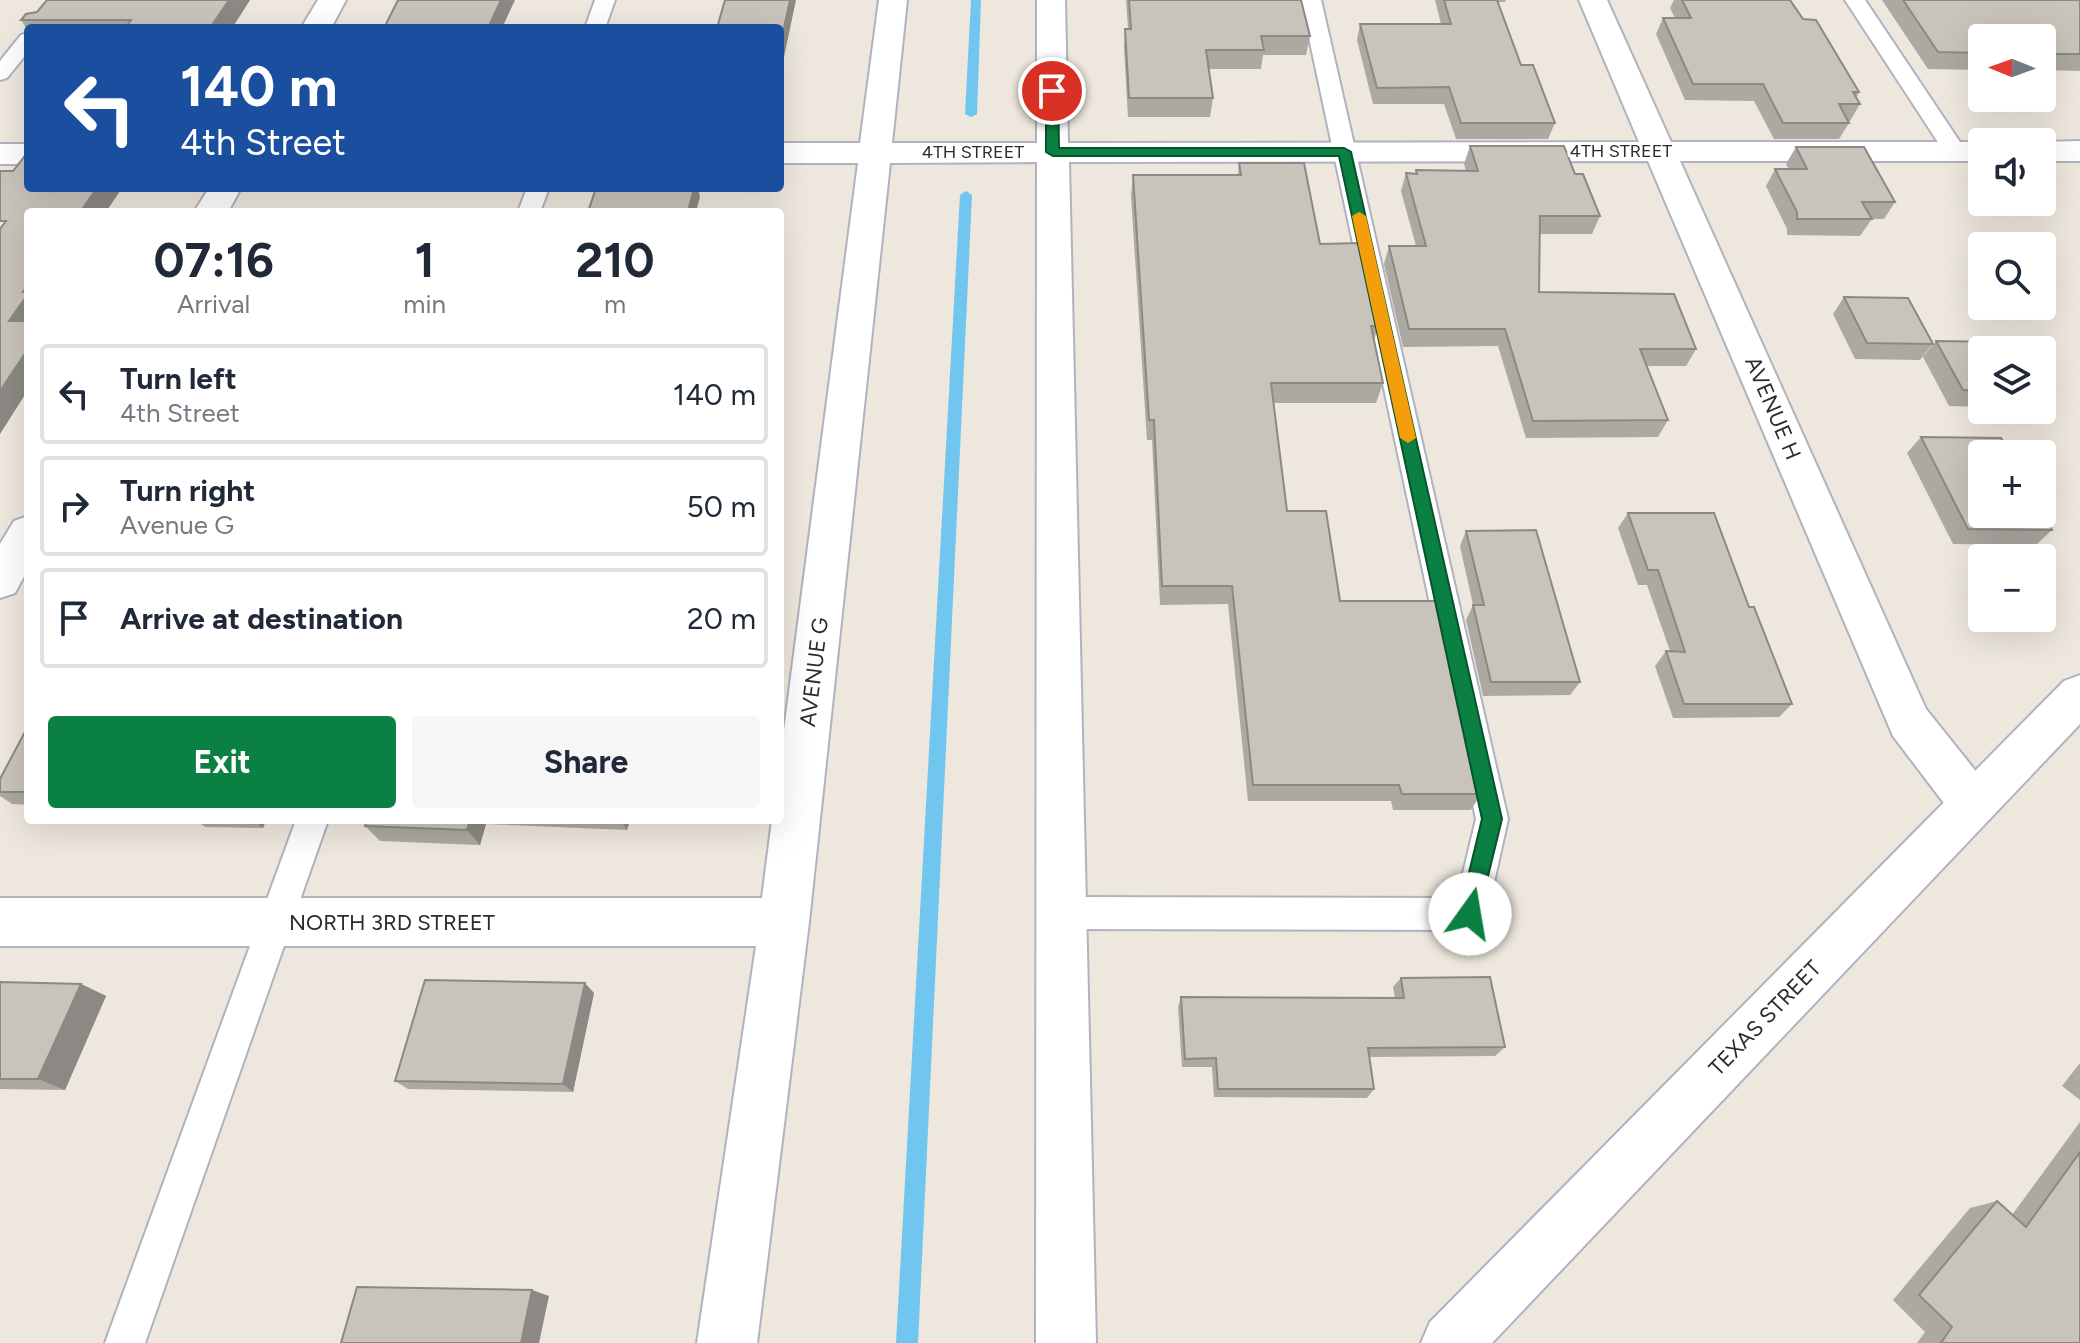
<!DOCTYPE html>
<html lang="en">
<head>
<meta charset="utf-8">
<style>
	body { margin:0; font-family:Figtree,sans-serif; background:#f6f6f7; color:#1f2937; height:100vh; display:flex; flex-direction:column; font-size:30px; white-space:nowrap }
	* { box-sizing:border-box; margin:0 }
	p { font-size:26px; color:#747a83 }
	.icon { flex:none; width:44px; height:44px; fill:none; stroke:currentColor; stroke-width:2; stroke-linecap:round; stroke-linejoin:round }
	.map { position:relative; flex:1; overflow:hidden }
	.drawer { position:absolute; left:24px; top:208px; width:760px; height:616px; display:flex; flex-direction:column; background:#fff; border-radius:8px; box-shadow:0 8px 32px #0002 }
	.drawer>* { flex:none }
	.banner { position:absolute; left:24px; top:24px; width:760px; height:168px; border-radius:8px; box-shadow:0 8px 32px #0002; background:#1a4fa0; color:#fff; overflow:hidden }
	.needle { width:52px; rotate:271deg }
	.buttons { position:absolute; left:1968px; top:24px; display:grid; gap:16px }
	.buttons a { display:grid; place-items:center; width:88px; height:88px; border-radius:8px; background:#fff; box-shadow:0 8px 32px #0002; font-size:40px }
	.pin { position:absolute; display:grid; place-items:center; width:68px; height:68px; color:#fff; margin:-34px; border:4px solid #fff; border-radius:50%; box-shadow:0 2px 8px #0007 }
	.me { position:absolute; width:88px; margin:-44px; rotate:13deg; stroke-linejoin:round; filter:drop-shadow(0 0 6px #0008) }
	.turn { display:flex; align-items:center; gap:28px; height:168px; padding:0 24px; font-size:36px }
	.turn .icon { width:104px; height:104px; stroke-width:2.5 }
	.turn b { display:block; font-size:56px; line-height:68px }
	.eta { display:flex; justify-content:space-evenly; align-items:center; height:136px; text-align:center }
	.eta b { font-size:48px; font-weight:700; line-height:56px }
	.button { display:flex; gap:16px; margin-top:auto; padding:16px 24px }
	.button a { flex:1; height:92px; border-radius:8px; background:#0b8043; color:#fff; font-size:32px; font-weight:700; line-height:92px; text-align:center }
	.button a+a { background:#f6f6f7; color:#1f2937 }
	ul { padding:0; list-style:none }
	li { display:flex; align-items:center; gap:24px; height:100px; margin:0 16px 12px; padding:0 8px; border:4px solid #e0e1e3; border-radius:8px }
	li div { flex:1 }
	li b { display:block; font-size:30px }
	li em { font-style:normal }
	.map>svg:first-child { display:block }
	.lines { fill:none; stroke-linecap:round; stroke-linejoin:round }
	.stream { fill:#70c6ef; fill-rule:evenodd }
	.lane-casing { stroke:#b1b2bf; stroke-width:4 }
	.street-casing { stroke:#b1b2bf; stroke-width:4 }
	.secondary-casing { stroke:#b1b2bf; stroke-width:4 }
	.lane { fill:#fff; fill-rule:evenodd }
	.street { fill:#fff; fill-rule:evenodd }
	.secondary { fill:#fff; fill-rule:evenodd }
	.wall { fill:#aca9a2 }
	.shaded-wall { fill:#8c8984 }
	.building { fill:#c8c4bc; stroke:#8c8984; stroke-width:2 }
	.route { fill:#0b8043; stroke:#07532c; stroke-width:2 }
	.slow { fill:#f59e0b }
	.labels { text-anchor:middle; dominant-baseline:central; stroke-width:6; stroke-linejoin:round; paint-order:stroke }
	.far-street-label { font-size:18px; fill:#2b2b2b; stroke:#fff }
	.street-label { font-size:22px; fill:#2b2b2b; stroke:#fff }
</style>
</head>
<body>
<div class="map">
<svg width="2080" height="1343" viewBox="0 0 2080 1343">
	<rect width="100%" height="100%" fill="#ede7dd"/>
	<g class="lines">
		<path class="stream" d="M971,0H981L977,114L971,117L965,114Z
			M966,191L972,195L918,1343H896L960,195Z"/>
		<defs>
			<path id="lane" d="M595,0H615L605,28H585Z
				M1301,0H1321L1508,819L1487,914L1482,925L1470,930L1062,929L1050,924L1045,913L1050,902L1062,897L1457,898L1476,819Z
				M1845,0H1865L1966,151L1963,156H1947Z
				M28,33V52L7,78L0,80V61L21,35Z
				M527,188H549L540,212H518Z
				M296,820H328L145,1343H105Z"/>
			<path id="street" d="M318,0H346L331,28H301Z
				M879,0H907L892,143H1037V0H1065L1068,143L1639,142L1579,0H1607L1671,142H1985H1982V161H1680L1926,709L1990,789L1997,804L1990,819L1973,825L1956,819L1893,736L1648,161L1069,162L1096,1343H1036L1037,162L890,163L809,922L757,1343H697L756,946H0V898H762L772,820H780V761L858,163H780V143H860Z
				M2080,141V161H2042V142H2039Z
				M0,144H28V164H0Z
				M209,188H241L228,212H194Z
				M28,516V569L15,593L0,598V544L14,521Z"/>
			<path id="secondary" d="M2080,675V724L1492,1343H1421L1430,1322L2064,681Z"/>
		</defs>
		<use href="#lane" class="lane-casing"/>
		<use href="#street" class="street-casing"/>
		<use href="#secondary" class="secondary-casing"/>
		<use href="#lane" class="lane"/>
		<use href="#street" class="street"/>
		<use href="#secondary" class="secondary"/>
	</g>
	<path class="wall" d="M47,0H250L232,28H28V31L21,20L37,12Z
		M1126,0H1301L1310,36L1306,55H1263L1261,69H1209L1213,98L1210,117H1128L1124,48L1125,29H1128Z
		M1435,0H1506L1505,2H1497L1521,65L1555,123L1548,139H1456L1444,104H1373L1357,40L1360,24H1441Z
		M1674,0H1790L1803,19L1859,92L1856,98L1860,104L1850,121H1848L1849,123L1839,139H1774L1754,101L1685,100L1656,34L1663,18H1675L1670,8Z
		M1882,0H2080V71L2042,70V38H1982V70L1928,69Z
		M1470,146L1575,174L1600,216L1592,234H1540L1539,292L1696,349L1686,366H1647L1668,420L1658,437L1526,438L1498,346L1403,347L1384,264L1389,246H1416L1401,191L1406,173L1415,174L1416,170L1466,171L1464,164Z
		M1796,147L1895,202L1884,219H1872L1860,236L1787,235V229L1766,186L1775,169H1789L1786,164Z
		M1239,163L1320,244L1378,326L1374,341L1383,383L1376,403H1274L1287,511L1340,601L1481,794L1471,810H1393L1391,801H1248L1228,604L1160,605L1152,440H1147L1131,196L1133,175H1238Z
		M1844,297L1933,344L1920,360L1855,359L1833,314Z
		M1936,341L1982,350V407L1949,406L1923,357Z
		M1921,437L2052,530L2036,545L1953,544L1907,453Z
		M1628,513L1749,607L1792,704L1779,717L1673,718L1655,666L1666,651H1670L1647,585H1638L1618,528Z
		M1466,531L1580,682L1570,695L1483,696L1466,620L1473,605L1460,546Z
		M28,726V805L12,804L0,796V779Z
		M195,820H266L263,828L205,827Z
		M367,820H630L627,830L486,824L480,845L380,841L365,826Z
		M1401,978L1505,1047L1495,1056L1369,1057L1374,1089L1367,1098L1214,1097L1212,1067H1182L1178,1007L1181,997L1395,998L1393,987Z
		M0,982L81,984L106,996L65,1090L0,1089Z
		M594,993L573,1092L408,1089L395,1081Z
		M2080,1063V1100L2062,1086Z
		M2080,1122V1343H1917L1925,1332L1893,1300L1970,1208L1997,1201L2012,1215Z"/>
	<path class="shaded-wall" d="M229,0H250L232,28H210Z
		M501,0H515L502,28H488Z
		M790,0H796L780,76V46Z
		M97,188H122L106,212H80Z
		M694,188H698L700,197L696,212H688Z
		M28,285V334L9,321L23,292Z
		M28,349V390L0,434V391Z
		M253,820H266L263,828Z
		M470,820H482L486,824L480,845L467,830Z
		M621,820H630L627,830Z
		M585,983L594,993L573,1092L563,1084Z
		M81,984L106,996L65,1090L38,1079Z
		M532,1290L549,1296L539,1343H521Z"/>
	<path class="building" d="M47,0H229L210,28H125L131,20H21L26,14L37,12Z
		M398,0H501L488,28H384Z
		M725,0H790L780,46V28H717Z
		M1129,0H1301L1310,36H1261L1264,50H1206L1213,98H1129L1125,29H1131Z
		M1444,0H1497L1521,65H1533L1555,123H1461L1449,87L1377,88L1360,24H1451Z
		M1682,0H1790L1803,19L1816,20L1859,92H1853L1860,104H1839L1849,123H1783L1763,84H1693L1663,18H1691Z
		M1903,0H2080V54H2042V38H1982V53L1938,52Z
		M1470,146H1564L1575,174H1583L1600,216H1540L1539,292L1674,294L1696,349H1640L1668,420L1533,421L1505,329H1409L1389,246H1426L1406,173L1417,174L1416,170L1478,171Z
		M1796,147H1864L1895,202H1862L1872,219H1797V212L1775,169H1807Z
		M28,152V188H97L80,212H28V285L23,292H28V294L9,321H28V349L0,391V229L6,221H0V171H13Z
		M1239,163H1304L1320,244L1360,243L1378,326H1371L1383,383H1271L1287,511H1326L1340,601H1439L1481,794H1402L1399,785H1253L1232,586H1162L1154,420H1149L1133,175H1241Z
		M596,188H694L688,212H588Z
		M1844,297L1908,298L1933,344L1867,343Z
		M1936,341L1999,342L2004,350H1982V391L1963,390Z
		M1921,437L2001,438L2010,454H1982V514H2042V511L2052,530L1968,529Z
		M1628,513H1714L1749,607H1754L1792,704H1684L1666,651L1685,652L1658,570H1648Z
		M1536,530L1580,682H1491L1473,605H1484L1466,531Z
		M28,726V792H0V779Z
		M367,820H470L467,830L365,826Z
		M1490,977L1505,1047L1368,1048L1374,1089H1218L1216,1058L1185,1059L1181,997L1404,998L1401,978Z
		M425,980L585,983L563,1084L395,1081Z
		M0,982L81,984L38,1079H0Z
		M2080,1152V1343H1941L1952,1327L1919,1295L1997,1201L2026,1227Z
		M357,1287L532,1290L521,1343H341Z"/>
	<path class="route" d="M1052,88L1058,91L1059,148H1344L1351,152L1502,819L1477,921L1470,924L1462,921L1459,914L1482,819L1339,156H1053L1046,152V91Z"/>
	<path class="slow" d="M1359,212L1366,216L1416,438L1408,443L1400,438L1352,216Z"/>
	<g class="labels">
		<g class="far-street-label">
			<text x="1621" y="151">4TH STREET</text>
			<text x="973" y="152">4TH STREET</text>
		</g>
		<g class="street-label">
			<text transform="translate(1773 408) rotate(67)">AVENUE H</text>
			<text transform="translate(814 672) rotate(-83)">AVENUE G</text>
			<text x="392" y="922">NORTH 3RD STREET</text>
			<text transform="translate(1765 1018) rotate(-46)">TEXAS STREET</text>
		</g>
	</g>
</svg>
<div class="buttons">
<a><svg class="needle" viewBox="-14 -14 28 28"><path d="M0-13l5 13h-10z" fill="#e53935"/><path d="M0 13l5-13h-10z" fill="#747a83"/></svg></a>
<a><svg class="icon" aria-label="sound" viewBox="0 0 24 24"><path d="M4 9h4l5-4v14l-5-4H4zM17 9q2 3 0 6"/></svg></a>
<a><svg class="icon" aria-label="search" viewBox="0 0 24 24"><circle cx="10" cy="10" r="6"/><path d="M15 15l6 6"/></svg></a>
<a><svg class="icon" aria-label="layers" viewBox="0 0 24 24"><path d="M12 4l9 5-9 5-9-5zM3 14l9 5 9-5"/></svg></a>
<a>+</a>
<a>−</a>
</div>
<div class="pin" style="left:1052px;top:91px;background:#d93025"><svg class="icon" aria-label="arrive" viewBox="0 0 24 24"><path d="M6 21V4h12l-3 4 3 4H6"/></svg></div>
<svg class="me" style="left:1470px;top:914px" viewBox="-20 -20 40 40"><circle r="19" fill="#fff"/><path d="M0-13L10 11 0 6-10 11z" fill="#0b8043"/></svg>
<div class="banner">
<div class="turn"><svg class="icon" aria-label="left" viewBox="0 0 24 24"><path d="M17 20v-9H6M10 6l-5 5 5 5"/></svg><div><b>140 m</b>4th Street</div></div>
</div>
<section class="drawer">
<div class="eta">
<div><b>07:16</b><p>Arrival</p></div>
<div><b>1</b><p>min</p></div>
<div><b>210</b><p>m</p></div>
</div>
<ul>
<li><svg class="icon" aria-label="left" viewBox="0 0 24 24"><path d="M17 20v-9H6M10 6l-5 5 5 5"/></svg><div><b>Turn left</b><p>4th Street</p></div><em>140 m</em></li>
<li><svg class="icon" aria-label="right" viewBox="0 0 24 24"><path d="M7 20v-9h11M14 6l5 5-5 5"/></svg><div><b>Turn right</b><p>Avenue G</p></div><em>50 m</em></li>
<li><svg class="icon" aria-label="arrive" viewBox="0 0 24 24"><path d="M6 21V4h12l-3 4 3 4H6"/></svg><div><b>Arrive at destination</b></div><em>20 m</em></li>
</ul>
<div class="button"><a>Exit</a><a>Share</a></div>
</section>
</div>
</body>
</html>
